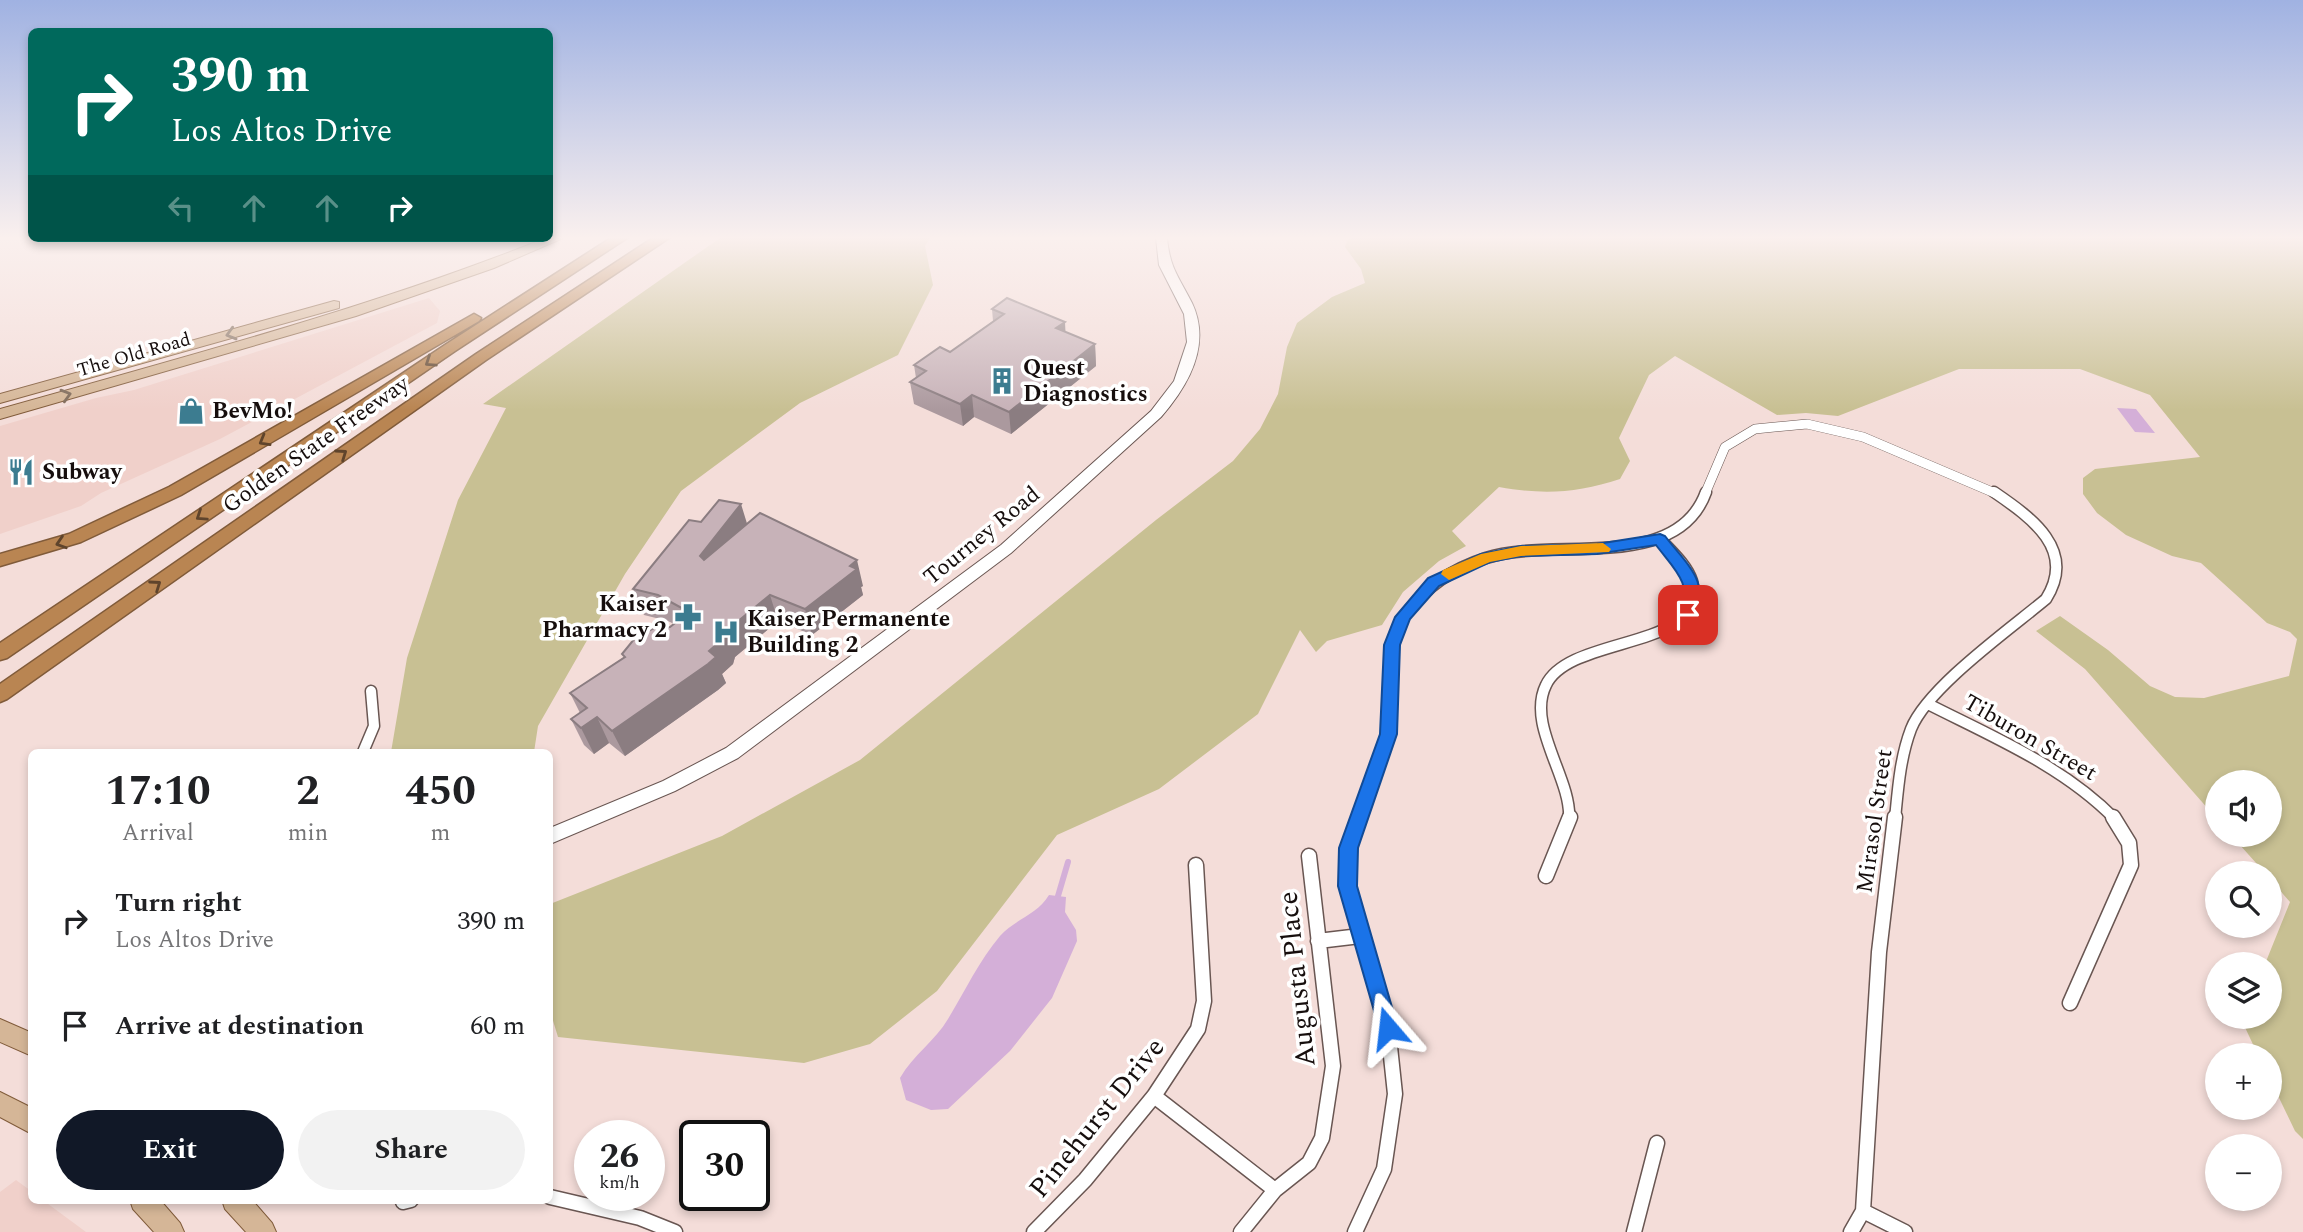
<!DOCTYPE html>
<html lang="en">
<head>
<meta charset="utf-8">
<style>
	body { margin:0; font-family:Spectral,serif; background:#f2f2f2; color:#202124; height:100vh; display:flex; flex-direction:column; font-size:26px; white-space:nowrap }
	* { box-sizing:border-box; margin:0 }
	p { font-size:23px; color:#757577 }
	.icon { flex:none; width:38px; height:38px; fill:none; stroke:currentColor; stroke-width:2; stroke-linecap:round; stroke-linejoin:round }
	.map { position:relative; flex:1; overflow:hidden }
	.details { position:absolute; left:28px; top:749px; width:525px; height:455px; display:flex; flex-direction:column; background:#fff; border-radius:10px; box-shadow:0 4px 10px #0003 }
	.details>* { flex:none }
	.banner { position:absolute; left:28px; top:28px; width:525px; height:214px; border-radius:10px; box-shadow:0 4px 10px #0003; background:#00695c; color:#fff; overflow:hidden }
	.fabs { position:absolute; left:2205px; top:770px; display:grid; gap:14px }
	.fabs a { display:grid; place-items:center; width:77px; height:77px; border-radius:50%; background:#fff; box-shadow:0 4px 10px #0003; font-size:35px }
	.speed { position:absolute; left:574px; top:1120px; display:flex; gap:14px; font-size:35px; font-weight:700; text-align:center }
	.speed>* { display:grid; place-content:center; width:91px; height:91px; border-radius:50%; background:#fff; box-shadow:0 4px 10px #0003; line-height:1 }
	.speed small { font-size:18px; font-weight:400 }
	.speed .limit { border:4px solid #111; border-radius:10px; background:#fff; color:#111 }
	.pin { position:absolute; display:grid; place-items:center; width:60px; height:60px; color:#fff; margin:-30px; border-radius:14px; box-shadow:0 4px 10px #0006 }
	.me { position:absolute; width:77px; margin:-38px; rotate:343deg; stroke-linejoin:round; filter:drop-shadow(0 0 5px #0008) }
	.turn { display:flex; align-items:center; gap:24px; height:147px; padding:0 28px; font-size:32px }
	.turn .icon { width:91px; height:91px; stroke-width:2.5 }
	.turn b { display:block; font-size:49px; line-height:60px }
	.lanes { display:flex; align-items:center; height:66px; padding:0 28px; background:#0003; justify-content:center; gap:35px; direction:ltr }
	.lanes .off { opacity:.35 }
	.eta { display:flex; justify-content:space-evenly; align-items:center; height:119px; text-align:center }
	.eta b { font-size:42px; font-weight:700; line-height:49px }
	.cta { display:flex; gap:14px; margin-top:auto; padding:14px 28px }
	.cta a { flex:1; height:80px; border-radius:42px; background:#111827; color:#fff; font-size:28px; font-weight:700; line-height:80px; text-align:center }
	.cta a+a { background:#f2f2f2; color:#202124 }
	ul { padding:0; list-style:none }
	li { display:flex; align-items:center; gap:21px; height:105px; padding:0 28px }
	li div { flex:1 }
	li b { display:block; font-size:26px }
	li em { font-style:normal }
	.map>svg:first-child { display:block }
	.built { fill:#f0d0ca }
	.green { fill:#c8c093 }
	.water { fill:#d4afd8 }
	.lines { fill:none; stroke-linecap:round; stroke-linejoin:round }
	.stream { stroke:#d4afd8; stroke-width:6 }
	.street-far2-casing { stroke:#695652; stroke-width:10 }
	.street-far1-casing { stroke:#695652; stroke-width:13 }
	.street-casing { stroke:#695652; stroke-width:17 }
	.secondary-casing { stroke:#695652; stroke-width:2 }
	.primary-casing { stroke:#805b3a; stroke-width:2 }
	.highway-casing { stroke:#805b3a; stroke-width:3 }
	.street-far2 { stroke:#fff; stroke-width:9 }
	.street-far1 { stroke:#fff; stroke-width:10 }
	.street { stroke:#fff; stroke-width:14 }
	.secondary { fill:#fff; fill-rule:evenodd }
	.primary { fill:#d5b697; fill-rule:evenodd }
	.highway { fill:#b98552; fill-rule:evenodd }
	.wall { fill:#ab999e }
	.shaded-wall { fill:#8b7d81 }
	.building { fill:#c7b2b8; stroke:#8b7d81; stroke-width:2 }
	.oneway { stroke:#7f6a59 }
	.oneway2 { stroke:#5f442c }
	.route { fill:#1a73e8; stroke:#114b97; stroke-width:2 }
	.slow { fill:#f59e0b }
	.labels { text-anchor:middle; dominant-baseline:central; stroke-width:7; stroke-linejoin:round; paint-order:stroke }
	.far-street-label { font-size:19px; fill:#160e0d; stroke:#fff }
	.poi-label { font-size:23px; font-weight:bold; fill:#160e0d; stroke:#fff; text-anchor:start }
	.street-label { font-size:23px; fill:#160e0d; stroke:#fff }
	.near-street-label { font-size:28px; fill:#160e0d; stroke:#fff }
</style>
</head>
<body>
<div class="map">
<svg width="2303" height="1232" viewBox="0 0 2303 1232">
	<rect width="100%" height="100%" fill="#f4ddd9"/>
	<path class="built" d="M429,298L440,311L437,323L220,439L101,493L81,506L0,534V426L96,398L134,390Z
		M16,1180L31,1191L32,1200L44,1201L86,1232H0V1192Z"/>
	<path class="green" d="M720,238H930L925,246L933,285L898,355L800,403L681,491L625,574L538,726L534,752H391L407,658L458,500L506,408L483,404Z
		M1352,238H2303V1139L2295,1131L2270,1079V1055H2258L2242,1021L2244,1017H2270V964H2265L2290,902L2270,879V873H2265L2231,835H2270V782H2217V819L2085,669L2036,631L2060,616L2108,650L2150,686L2175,697L2204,698L2289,676L2297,639L2290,632L2267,623L2201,563L2172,556L2126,535L2097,513L2083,494V478L2095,469L2200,457L2150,395L2080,369H1959L1838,416L1806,413L1777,415L1675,356L1649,375L1619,438L1630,461L1620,479C1578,493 1543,495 1499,487L1452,531L1466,546L1439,561L1403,592L1382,625L1327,641L1316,652L1300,630L1258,714L1159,789L1057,835L937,991L870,1044L804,1063L558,1037L550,1011V904L722,836L860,760L1156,520L1233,461L1260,429L1278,394L1287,347L1297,323L1332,297L1365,283L1361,269L1345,247L1347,240Z"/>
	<path class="water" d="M2117,408L2136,409L2155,433L2135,432Z
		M1049,895L1066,897L1065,912L1076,930L1077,941L1052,998L1010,1051L948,1109L931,1110L906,1100L900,1078C913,1055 935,1041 948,1019C965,991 979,961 1000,936C1015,919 1037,915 1049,895Z"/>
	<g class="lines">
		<path class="stream" d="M1058,896L1068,862"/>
		<defs>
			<path id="street-far2" d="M1705,494L1725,447L1755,429L1807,424L1863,437L1997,494"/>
			<path id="street-far1" d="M1928,704C1993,737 2063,766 2115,819
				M363,752L374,726L371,691
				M1359,819C1368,792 1383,762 1388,734C1395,696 1380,648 1405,615C1427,586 1452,569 1486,558C1551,536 1677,574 1706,492
				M1569,819C1572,779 1526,725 1546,685C1570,634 1710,651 1692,581C1687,565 1671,551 1660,539
				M1895,819C1898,789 1900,758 1911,729C1927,688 2010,629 2046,599C2077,550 2032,518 1994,492"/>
			<path id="street" d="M1546,876L1570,817
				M1318,941L1360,936
				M2070,1003L2131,865L2129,843L2113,817
				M1154,1096L1275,1190
				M550,1197L640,1218L675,1232
				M403,1202L411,1200
				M1863,1211L1905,1232
				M1034,1232L1085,1180L1154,1096L1198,1029L1204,1001L1196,865
				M1241,1232L1275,1190L1309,1163L1322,1138L1333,1066L1309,856
				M1355,1232L1384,1169L1395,1094L1388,1028L1348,886L1349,848L1359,817
				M1634,1232L1657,1143
				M1851,1232L1863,1211L1879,952L1895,817"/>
			<path id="secondary" d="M1156,238H1167C1170,269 1179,277 1192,303C1212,345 1188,386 1161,417L1011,553L738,758L675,791L550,844V828L663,781L726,748L1001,545L1151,411L1174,381L1187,342L1184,314L1159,265Z"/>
			<path id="primary" d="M546,238H563L494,268L356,316L0,419V409C184,357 368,309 546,238Z
				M334,301L339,302V308L0,403V394Z
				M0,1019L32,1033V1056L0,1042Z
				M0,1092L32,1108V1134L0,1117Z
				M130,1200H160L180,1223L184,1232H154L133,1209Z
				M222,1200H252L272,1223L276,1232H246L225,1209Z"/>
			<path id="highway" d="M611,238H627L455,351L7,658L0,660V643L445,345Z
				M653,238H669L486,360L7,699L0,702V684L476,354Z
				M474,314L481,318L479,321L181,495L81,542L0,566V554L69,534L169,487Z"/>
		</defs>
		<use href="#street-far2" class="street-far2-casing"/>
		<use href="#street-far1" class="street-far1-casing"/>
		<use href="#street" class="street-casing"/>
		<use href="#secondary" class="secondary-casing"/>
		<use href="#primary" class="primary-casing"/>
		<use href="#highway" class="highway-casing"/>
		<use href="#street-far2" class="street-far2"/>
		<use href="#street-far1" class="street-far1"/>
		<use href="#street" class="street"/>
		<use href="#secondary" class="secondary"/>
		<use href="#primary" class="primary"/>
		<use href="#highway" class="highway"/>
	</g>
	<path class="wall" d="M992,309L1065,332L1095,344L1096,366L1011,434L974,417L963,426L914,404L910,382L916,378L914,365L950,352L993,321Z
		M701,522L747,524L863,586L861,587L863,595L812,635L778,621L735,657L733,664L722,674L726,683L718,690L625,756L609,743L594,754L584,745L571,719L580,713L570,693L674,624L668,621L644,615L633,589Z"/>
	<path class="shaded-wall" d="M1065,322L1066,343L1056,328Z
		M1095,344L1096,366L1011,434L1009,412Z
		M972,395L974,417L963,426L960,404Z
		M741,504L749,530L710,582L700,556Z
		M857,560L863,586L861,587L863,595L812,635L805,609L850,566Z
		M770,595L778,621L735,657L733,664L722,674L726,683L718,690L625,756L612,731L709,651L726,631Z
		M597,717L609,743L594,754L581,728Z"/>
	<path class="building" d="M1007,298L1065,322L1056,328L1095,344L1009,412L972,395L960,404L910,382L926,371L914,365L940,347L950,352L1004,314L992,309Z
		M719,500L741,504L700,556L704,560L760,513L857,560L850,566L857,569L805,609L770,595L726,631L724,638L709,651L716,657L708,664L612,731L597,717L581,728L571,719L587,708L570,693L625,657L622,654L635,638L654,628L670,627L689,612L658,595L633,589L689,520L701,522Z"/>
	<defs><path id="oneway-chevron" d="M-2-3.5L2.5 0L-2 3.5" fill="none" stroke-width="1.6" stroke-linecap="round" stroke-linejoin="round" transform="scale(1.75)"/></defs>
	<g class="oneway">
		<use href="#oneway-chevron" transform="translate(231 334) rotate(164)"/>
		<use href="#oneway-chevron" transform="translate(66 395) rotate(-16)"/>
	</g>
	<g class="oneway2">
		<use href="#oneway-chevron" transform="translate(430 362) rotate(146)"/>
		<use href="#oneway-chevron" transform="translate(264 441) rotate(150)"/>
		<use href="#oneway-chevron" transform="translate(342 454) rotate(-35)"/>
		<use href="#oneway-chevron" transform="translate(201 516) rotate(146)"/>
		<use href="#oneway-chevron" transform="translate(61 543) rotate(162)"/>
		<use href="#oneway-chevron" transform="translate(156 585) rotate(-35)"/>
	</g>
	<linearGradient id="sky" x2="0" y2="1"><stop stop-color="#a0b2e2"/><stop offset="0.58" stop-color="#faf0ee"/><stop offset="1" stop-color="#faf0ee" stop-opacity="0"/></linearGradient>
	<rect width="2303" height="410" fill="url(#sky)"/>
	<path class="route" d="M1660,534L1665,536C1686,564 1713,583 1693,619H1682L1680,615C1694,584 1674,569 1656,545L1597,554L1521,556L1490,562L1439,586L1410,619L1400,645L1397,734L1358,848L1357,886L1398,1028L1395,1035L1388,1037L1381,1035L1338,886L1339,848L1380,734L1384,645L1395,617L1428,578L1481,554L1521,546L1597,544Z"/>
	<path class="slow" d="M1603,543L1611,549L1609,552L1521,556L1490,562L1449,580L1441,574L1443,570L1481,554L1521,546Z"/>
	<defs>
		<symbol id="building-bare" viewBox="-9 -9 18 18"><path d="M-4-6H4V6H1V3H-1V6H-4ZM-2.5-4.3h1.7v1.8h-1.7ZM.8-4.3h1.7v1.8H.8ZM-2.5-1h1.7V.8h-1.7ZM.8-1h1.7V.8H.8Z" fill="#3c7c90" stroke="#fff" stroke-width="2.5" paint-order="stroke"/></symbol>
		<symbol id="shop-bare" viewBox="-9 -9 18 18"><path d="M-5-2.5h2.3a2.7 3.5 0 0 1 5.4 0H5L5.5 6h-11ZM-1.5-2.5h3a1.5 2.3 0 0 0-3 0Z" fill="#3c7c90" stroke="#fff" stroke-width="2.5" paint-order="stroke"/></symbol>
		<symbol id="restaurant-bare" viewBox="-9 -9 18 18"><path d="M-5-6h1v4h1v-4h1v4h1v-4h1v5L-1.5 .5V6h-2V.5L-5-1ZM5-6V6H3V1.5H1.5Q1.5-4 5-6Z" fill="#3c7c90" stroke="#fff" stroke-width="2.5" paint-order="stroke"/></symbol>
		<symbol id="pharmacy-bare" viewBox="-9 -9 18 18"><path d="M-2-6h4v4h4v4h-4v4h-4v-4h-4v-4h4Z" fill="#3c7c90" stroke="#fff" stroke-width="2.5" paint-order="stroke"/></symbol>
		<symbol id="hospital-bare" viewBox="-9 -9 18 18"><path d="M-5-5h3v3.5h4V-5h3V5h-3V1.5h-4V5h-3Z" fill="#3c7c90" stroke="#fff" stroke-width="2.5" paint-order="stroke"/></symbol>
	</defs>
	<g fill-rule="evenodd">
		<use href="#building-bare" x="983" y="362" width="38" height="38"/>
		<use href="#shop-bare" x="172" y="392" width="38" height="38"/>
		<use href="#restaurant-bare" x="2" y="453" width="38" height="38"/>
		<use href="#pharmacy-bare" x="669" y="598" width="38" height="38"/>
		<use href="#hospital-bare" x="707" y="613" width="38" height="38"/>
	</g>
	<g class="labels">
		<g class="far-street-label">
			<text transform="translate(134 355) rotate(-16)">The Old Road</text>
		</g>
		<g class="poi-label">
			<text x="1023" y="368">Quest<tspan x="1023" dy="26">Diagnostics</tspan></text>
			<text x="212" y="411">BevMo!</text>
			<text x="42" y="472">Subway</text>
			<text x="667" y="604" text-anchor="end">Kaiser<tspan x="667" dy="26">Pharmacy 2</tspan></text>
			<text x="747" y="619">Kaiser Permanente<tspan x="747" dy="26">Building 2</tspan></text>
		</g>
		<g class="street-label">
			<text transform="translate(316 445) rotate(-35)">Golden State Freeway</text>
			<text transform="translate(982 536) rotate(-39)">Tourney Road</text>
			<text transform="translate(2030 738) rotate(30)">Tiburon Street</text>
			<text transform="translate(1875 821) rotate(-82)">Mirasol Street</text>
		</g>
		<g class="near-street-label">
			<text transform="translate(1297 979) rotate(-96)">Augusta Place</text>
			<text transform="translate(1097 1118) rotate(-51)">Pinehurst Drive</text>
		</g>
	</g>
</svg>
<div class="fabs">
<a><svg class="icon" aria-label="sound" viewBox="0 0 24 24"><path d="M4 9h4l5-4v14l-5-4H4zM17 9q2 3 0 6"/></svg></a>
<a><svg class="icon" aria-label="search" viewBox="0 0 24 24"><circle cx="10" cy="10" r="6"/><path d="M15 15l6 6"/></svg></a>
<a><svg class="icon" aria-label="layers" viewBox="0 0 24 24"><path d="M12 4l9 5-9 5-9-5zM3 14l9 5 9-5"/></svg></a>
<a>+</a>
<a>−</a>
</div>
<div class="speed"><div>26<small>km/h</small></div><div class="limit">30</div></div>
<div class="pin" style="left:1688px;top:615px;background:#d93025"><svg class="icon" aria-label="arrive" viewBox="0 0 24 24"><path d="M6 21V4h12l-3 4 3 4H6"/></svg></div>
<svg class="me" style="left:1388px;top:1028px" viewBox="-20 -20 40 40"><path d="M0-17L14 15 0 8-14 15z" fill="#1a73e8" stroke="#fff" stroke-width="4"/></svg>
<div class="banner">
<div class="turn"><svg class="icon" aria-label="right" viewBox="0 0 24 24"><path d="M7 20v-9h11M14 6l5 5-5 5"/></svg><div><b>390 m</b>Los Altos Drive</div></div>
<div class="lanes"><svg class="icon off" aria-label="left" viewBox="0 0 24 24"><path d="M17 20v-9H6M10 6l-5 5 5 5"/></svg><svg class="icon off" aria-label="ahead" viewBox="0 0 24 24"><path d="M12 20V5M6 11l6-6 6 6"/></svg><svg class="icon off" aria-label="ahead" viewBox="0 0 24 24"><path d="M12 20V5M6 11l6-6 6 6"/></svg><svg class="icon" aria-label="right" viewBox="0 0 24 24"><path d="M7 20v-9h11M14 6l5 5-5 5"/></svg></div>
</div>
<section class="details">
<div class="eta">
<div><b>17:10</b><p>Arrival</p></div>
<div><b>2</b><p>min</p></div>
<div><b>450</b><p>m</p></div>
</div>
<ul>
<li><svg class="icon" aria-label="right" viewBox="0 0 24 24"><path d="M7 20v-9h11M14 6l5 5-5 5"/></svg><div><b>Turn right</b><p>Los Altos Drive</p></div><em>390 m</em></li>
<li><svg class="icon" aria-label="arrive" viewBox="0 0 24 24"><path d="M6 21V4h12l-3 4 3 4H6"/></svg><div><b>Arrive at destination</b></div><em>60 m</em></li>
</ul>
<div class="cta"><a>Exit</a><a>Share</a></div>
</section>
</div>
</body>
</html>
